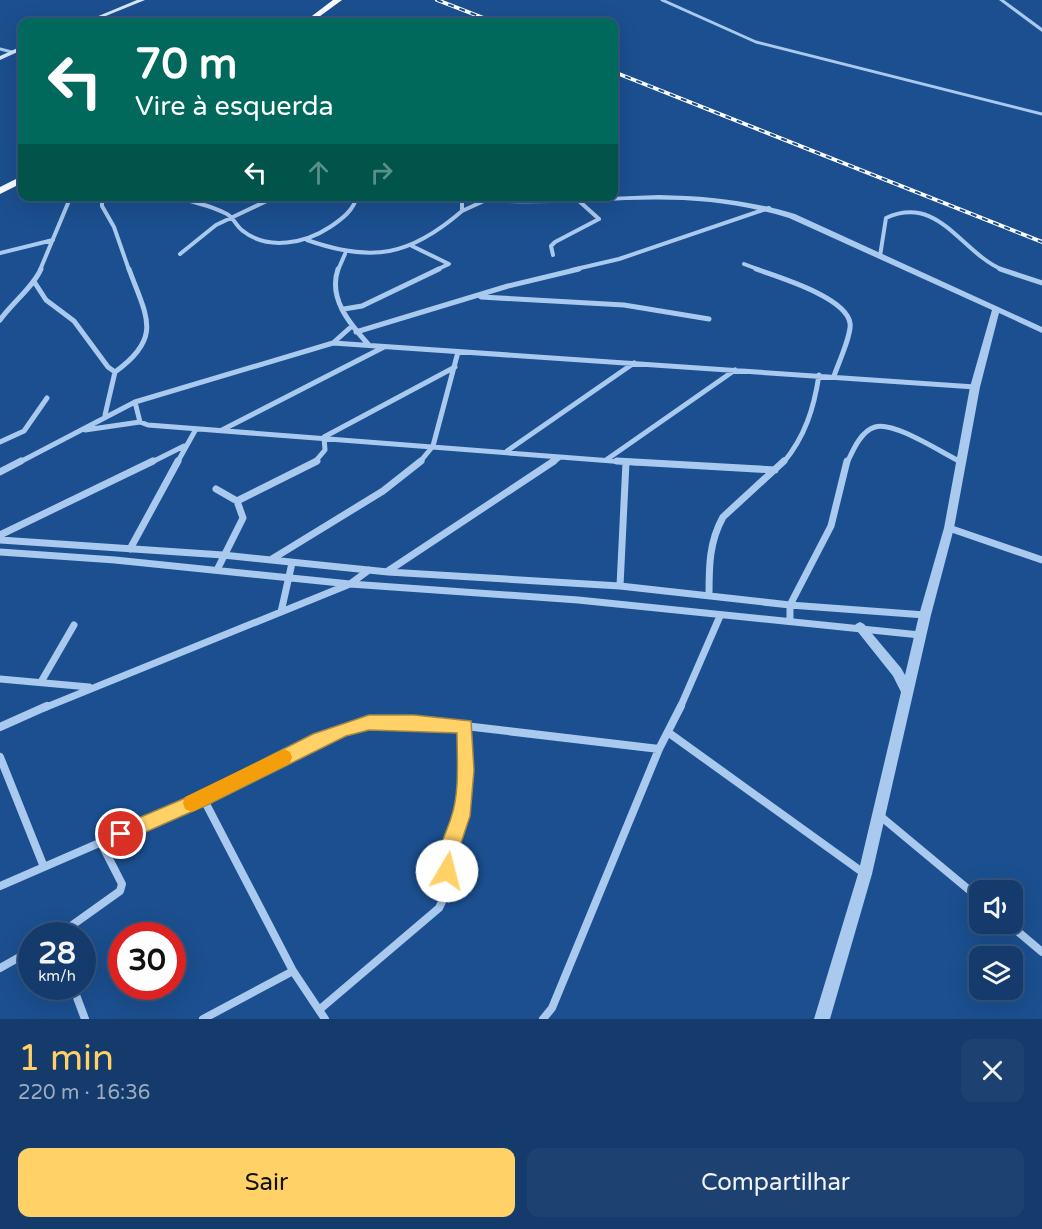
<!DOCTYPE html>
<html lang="pt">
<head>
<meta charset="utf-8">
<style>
	body { margin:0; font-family:"Varela Round",sans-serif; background:#1d4271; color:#f1f3f6; height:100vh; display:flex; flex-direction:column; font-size:22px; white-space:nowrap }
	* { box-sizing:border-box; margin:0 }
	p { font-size:20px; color:#9dadc1 }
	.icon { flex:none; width:33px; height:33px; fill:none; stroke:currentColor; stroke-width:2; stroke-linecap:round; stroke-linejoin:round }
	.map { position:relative; height:1019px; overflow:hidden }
	.side { display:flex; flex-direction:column; background:#143b6b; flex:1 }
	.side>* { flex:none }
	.top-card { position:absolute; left:18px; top:18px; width:600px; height:183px; border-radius:12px; box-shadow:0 6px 24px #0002,0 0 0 2px #33557e; background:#00695c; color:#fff; overflow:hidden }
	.tools { position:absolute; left:969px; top:880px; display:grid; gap:12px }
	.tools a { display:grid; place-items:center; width:54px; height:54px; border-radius:12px; background:#143b6b; box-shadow:0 6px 24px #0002,0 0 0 2px #33557e; font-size:30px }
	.speed { position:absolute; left:18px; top:922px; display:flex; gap:12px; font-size:30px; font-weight:700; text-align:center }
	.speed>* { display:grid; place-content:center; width:78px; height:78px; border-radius:50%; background:#143b6b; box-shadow:0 6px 24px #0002,0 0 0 2px #33557e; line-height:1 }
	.speed small { font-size:15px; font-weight:400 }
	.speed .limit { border:9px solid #d22; background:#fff; color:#111 }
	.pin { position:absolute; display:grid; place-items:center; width:51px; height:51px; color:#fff; margin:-26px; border:3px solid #fff; border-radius:50%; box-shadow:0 2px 6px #0007 }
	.me { position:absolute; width:66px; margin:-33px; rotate:8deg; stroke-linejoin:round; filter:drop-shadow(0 0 4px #0008) }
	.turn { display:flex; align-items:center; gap:21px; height:126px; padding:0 18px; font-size:27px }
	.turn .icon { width:78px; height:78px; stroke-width:2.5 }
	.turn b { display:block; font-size:42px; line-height:51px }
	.lanes { display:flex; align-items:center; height:57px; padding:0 18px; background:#0003; justify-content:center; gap:30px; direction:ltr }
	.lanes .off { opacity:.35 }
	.round { display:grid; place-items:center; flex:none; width:63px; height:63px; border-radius:12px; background:#1d4271 }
	.headline { display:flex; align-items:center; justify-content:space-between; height:102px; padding:0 18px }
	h1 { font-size:36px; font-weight:600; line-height:45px; color:#ffd166 }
	.primary-button { display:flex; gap:12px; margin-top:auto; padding:12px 18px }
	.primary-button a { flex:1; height:69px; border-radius:12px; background:#ffd166; color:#111; font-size:24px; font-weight:600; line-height:69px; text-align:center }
	.primary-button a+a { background:#1d4271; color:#f1f3f6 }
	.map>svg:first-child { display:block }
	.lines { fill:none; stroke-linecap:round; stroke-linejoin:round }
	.minor-far4 { stroke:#a9c9ee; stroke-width:3 }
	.minor-far3 { stroke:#a9c9ee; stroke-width:4 }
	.minor-far2 { stroke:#a9c9ee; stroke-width:5 }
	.minor-far1 { stroke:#a9c9ee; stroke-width:7 }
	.minor { stroke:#a9c9ee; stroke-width:8 }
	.tertiary { fill:#a9c9ee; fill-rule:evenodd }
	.secondary { fill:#d6e6fa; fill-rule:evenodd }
	.trunk { fill:#f8faff; fill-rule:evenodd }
	.rail-casing { stroke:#fff; stroke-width:4 }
	.rail { stroke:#1b4f8f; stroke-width:2; stroke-dasharray:6; stroke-linecap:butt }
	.route { fill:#ffd166; stroke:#a68842; stroke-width:1.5 }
	.slow { fill:#f59e0b }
</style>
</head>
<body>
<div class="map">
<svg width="1042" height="1019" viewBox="0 0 1042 1019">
	<rect width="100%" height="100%" fill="#1b4f8f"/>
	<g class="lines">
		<path class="minor-far4" d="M662,0L756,42L1042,114
			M0,49L12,52"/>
		<path class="minor-far3" d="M95,196H110
			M164,196C185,200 208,204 227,214C234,218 236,226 243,231C268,251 306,243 330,227C342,219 354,210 357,196
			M102,197V206L114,227L129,270
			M462,211L486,200
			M307,240C372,263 410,256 462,211V197
			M412,246L449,264L436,270
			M0,253L53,240
			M180,254L216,225L277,196
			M553,255L551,246L555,242L599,219L579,201
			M880,256L886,218C939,194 960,252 1003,270
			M744,264L760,270
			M40,270L71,196
			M338,270L345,254
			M572,270L619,259L769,208"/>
		<path class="minor-far2" d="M338,269C328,298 349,323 368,344
			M756,269C778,277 846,297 850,323C852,334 838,364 834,376
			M1000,269L1042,283
			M35,283L46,300L74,321L108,367L115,372L105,415
			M481,297L624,305L709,319
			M344,309L362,306L439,269
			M0,320C13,302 33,287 41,269
			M356,332L508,286L579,269
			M333,343L352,326
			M115,372C164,337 146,316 129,269
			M135,402L140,422L148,425L638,463
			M85,430L140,422
			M222,430L384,347
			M0,442L24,431L47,398
			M507,451L634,363
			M606,460L735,370
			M18,463L135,402L333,343L975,387
			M150,463L184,446
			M177,463L196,429
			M314,463L325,450L324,437L455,367
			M419,463L433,446L458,352
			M552,463L559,458
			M783,463C805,437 814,408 819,375
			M847,463C853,450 861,431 875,427C894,421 942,453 961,462"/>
		<path class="minor-far1" d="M617,461L775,470
			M0,472L21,461
			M216,489L237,501L243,518L217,570
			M237,501L317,461
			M949,528L1042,560
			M0,535L153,461
			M0,540L223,555L388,572L620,586L790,605L925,615
			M130,549L178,461
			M0,552L115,560L350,584L578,600L920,635
			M272,559L383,491L421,461
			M388,571L554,461
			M620,586L626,462
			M709,595C709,567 709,542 723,517L784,461
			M281,612L292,563
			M790,621V605L831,526L847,461
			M0,679L89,687
			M41,682L74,625
			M44,708L350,584L369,570
			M680,708L720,616"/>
		<path class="minor" d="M0,727L47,706
			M669,733L865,874
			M0,757L44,867
			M203,798L293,971L325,1019
			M879,815L980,899
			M0,886L203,798L319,739L369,722L465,726L659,749
			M1009,924L1042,952
			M57,936L120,891L122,884L101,843
			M0,968L32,950
			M73,987L85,1019
			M319,1010L439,908L447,891V855L461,816L466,770L465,726
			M203,1019L293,971
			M543,1019L552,1008L659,749L681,706"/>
		<path class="tertiary" d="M999,0H1004L1042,28V32Z
			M659,195C708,196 747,200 795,214L1042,327V333L999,313L980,387L954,528L931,615L872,874L830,1019H814L858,874L901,692L893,676L854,627L856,624L860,622L864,624L901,668L905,675L919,615L944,528L970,387L992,310L789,218C733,201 685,198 626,200C586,202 546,204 507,203C491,202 471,203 457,196L558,199Z"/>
		<path class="secondary" d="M137,0H145L91,22H84Z
			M22,46V50L0,60V56Z"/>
		<path class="trunk" d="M333,0H342L312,22H304Z
			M22,176V183L0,194V187Z"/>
		<defs>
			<path id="rail" d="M437,0L494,22
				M614,72L1042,242"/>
		</defs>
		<use href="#rail" class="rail-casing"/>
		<use href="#rail" class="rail"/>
	</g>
	<path class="route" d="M369,715H414L471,721L474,770L470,816L457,855L453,878L447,880L440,878C432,858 445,837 451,818C460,792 457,760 457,733L369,730L346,736L209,804L121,843L115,840L112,834L115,828L197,793L313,734Z"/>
	<path class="slow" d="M284,749L290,752L292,757L290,763L192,812L185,809L183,803L185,797Z"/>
</svg>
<div class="tools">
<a><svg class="icon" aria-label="sound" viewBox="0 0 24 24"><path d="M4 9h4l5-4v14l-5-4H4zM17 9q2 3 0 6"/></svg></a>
<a><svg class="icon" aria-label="layers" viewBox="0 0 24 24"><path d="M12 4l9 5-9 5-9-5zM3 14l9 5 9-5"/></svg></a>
</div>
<div class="speed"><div>28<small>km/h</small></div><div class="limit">30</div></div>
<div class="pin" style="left:121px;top:834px;background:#d93025"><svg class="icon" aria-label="arrive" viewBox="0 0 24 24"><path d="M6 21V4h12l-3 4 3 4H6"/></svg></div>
<svg class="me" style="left:447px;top:871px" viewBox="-20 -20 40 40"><circle r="19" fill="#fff"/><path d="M0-13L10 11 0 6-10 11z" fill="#ffd166"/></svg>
<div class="top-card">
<div class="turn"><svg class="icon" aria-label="left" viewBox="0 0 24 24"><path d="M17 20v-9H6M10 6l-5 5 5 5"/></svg><div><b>70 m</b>Vire à esquerda</div></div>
<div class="lanes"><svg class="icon" aria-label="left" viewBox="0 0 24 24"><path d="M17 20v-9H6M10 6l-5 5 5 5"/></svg><svg class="icon off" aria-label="ahead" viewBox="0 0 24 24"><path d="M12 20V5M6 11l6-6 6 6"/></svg><svg class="icon off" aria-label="right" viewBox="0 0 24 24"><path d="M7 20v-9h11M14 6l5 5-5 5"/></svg></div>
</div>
</div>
<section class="side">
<div class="headline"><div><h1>1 min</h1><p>220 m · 16:36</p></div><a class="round"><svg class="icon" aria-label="close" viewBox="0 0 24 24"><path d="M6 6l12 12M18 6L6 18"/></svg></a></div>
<div class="primary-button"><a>Sair</a><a>Compartilhar</a></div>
</section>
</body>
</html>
